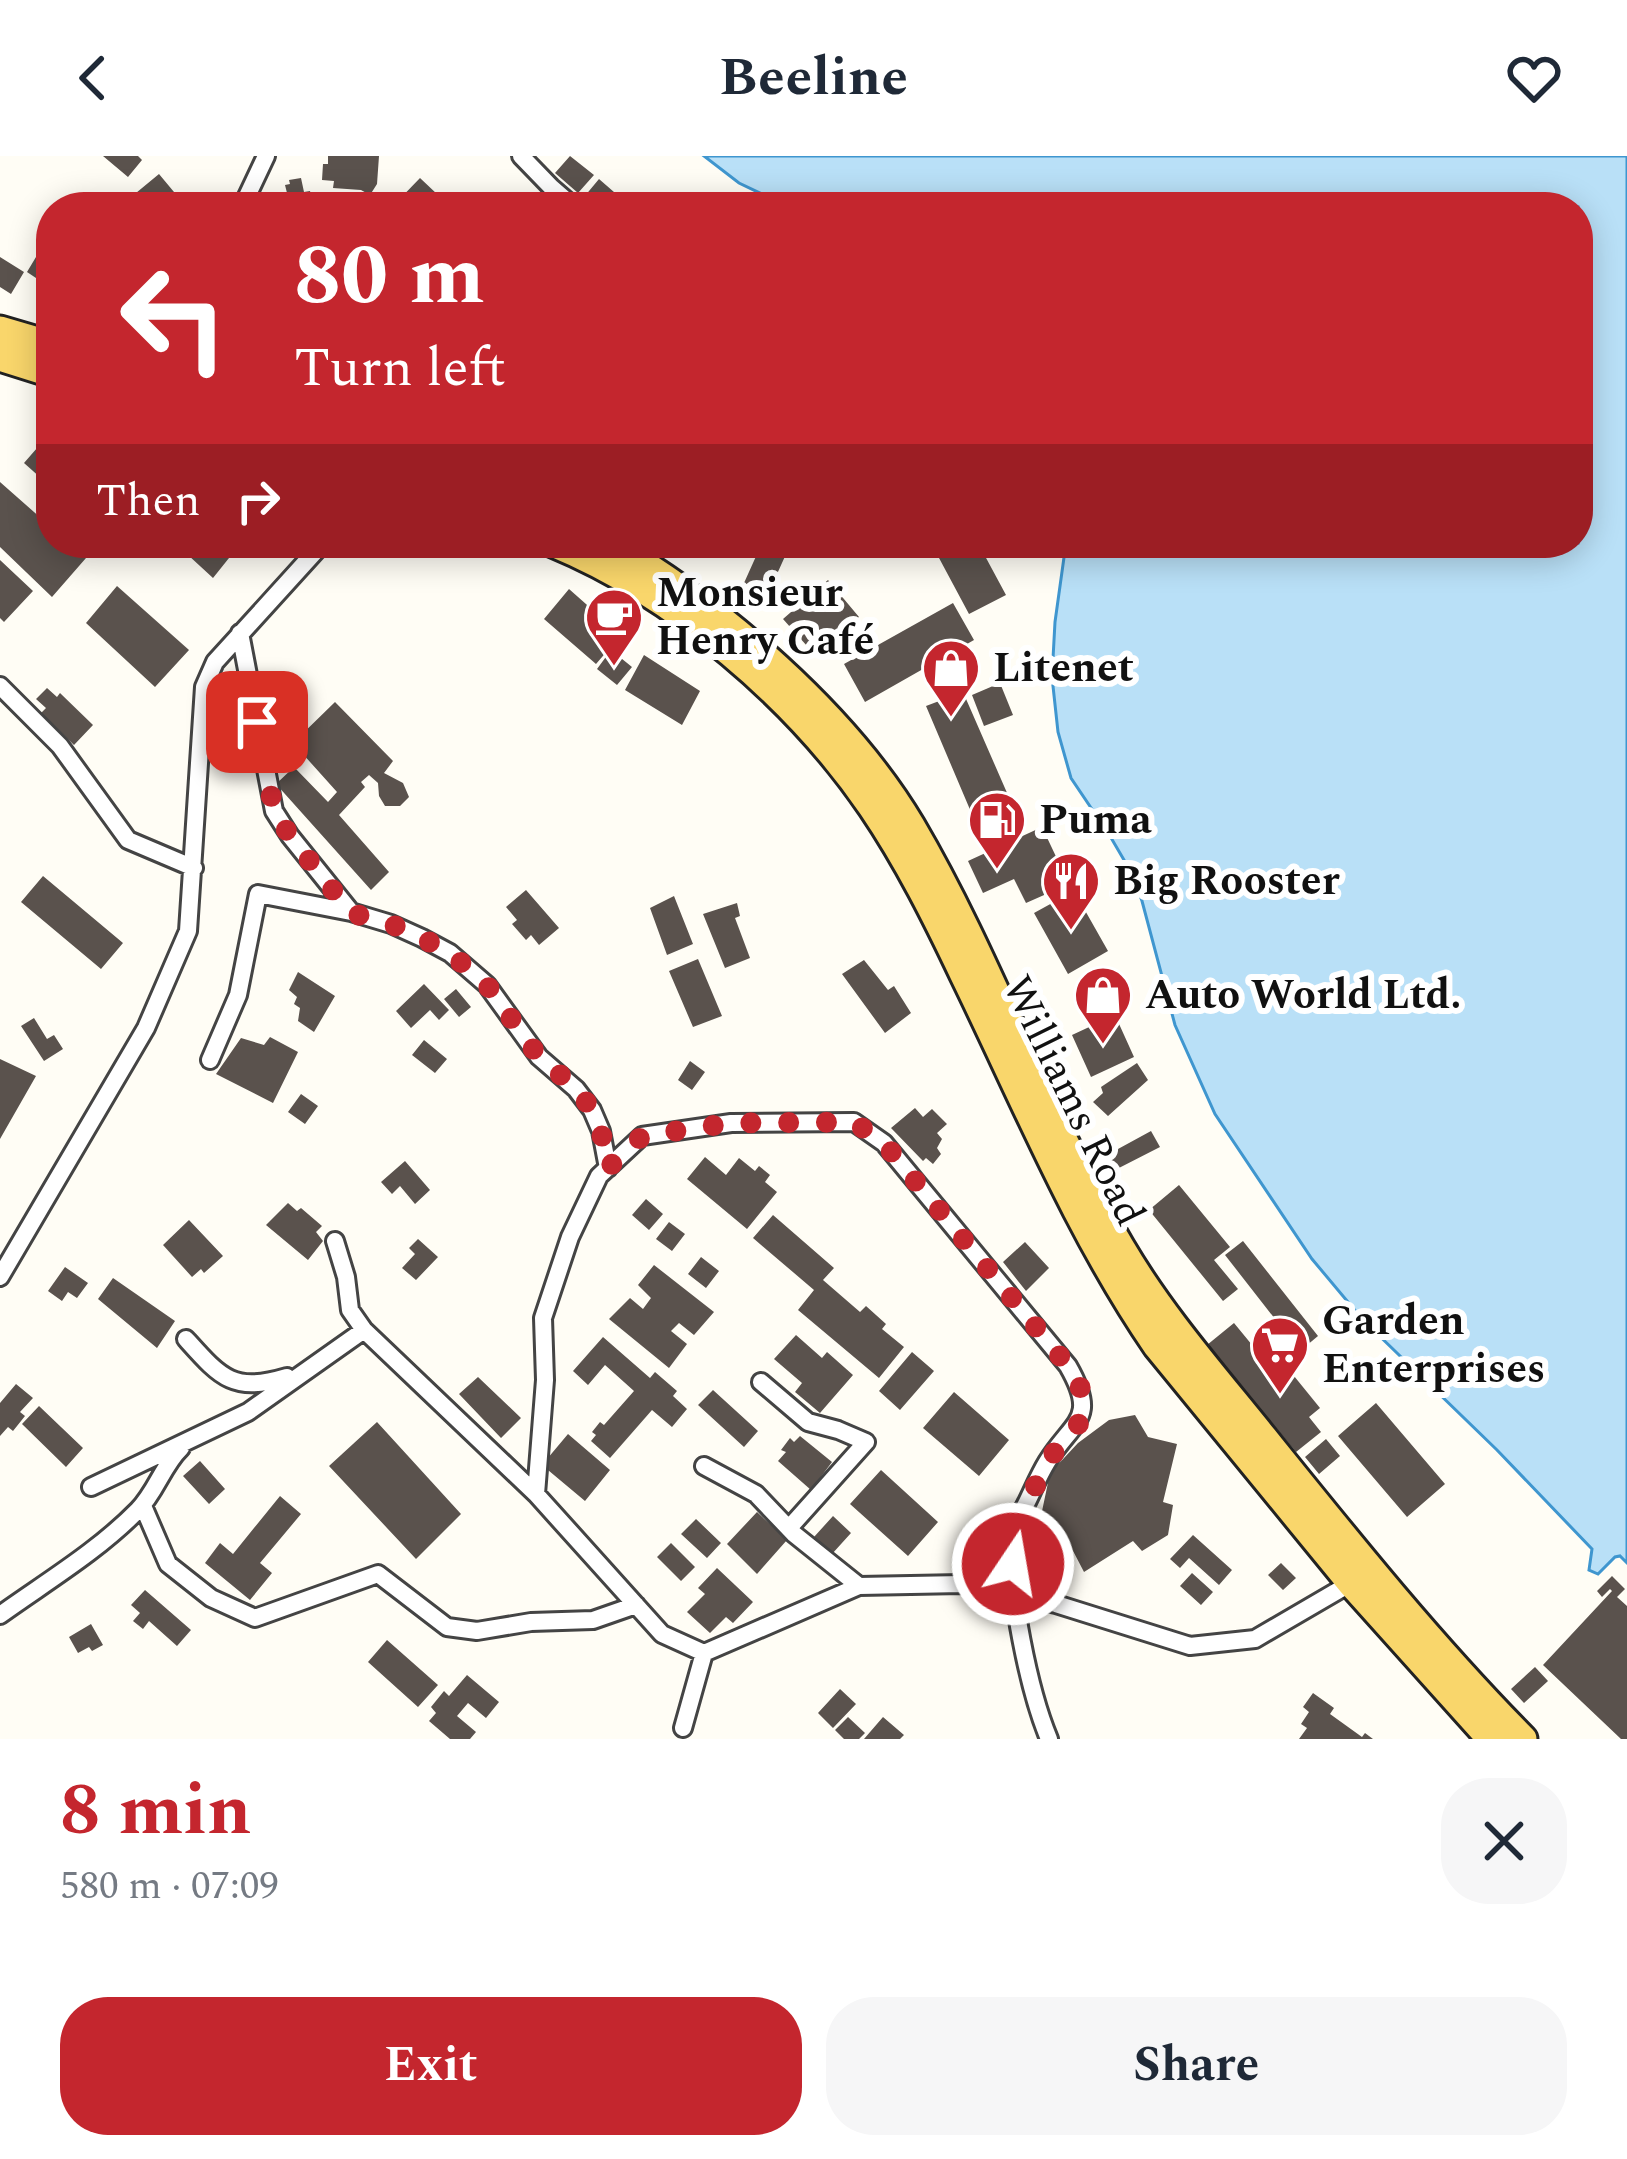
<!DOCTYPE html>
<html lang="en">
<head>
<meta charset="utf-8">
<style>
	body { margin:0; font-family:Spectral,serif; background:#f6f6f7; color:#1f2937; height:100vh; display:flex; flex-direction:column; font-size:45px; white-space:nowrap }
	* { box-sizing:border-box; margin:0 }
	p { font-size:39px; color:#747a83 }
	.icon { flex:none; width:66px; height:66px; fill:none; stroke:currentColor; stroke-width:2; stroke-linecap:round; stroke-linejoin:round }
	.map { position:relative; height:1583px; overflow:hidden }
	.sheet { display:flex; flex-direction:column; background:#fff; flex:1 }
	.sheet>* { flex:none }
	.top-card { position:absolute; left:36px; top:36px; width:1557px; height:366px; border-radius:48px; box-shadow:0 6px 30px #0003; background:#c4262e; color:#fff; overflow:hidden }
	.pin { position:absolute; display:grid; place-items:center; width:102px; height:102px; color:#fff; margin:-51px; border-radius:24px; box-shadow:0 6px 18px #0006 }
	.me { position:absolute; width:132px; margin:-66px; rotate:12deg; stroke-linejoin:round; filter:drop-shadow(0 0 9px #0008) }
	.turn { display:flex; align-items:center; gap:42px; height:252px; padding:0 60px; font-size:54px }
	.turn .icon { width:156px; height:156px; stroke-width:2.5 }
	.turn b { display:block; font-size:84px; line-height:102px }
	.then { display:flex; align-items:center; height:114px; padding:0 60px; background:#0003; gap:24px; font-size:45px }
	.round { display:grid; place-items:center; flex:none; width:126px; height:126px; border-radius:48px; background:#f6f6f7 }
	.summary { display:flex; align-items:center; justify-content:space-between; height:204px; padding:0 60px }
	h1 { font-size:72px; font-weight:700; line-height:90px; color:#c4262e }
	.action { display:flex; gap:24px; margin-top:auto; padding:24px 60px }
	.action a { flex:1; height:138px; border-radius:48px; background:#c4262e; color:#fff; font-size:48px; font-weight:700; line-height:138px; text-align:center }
	.action a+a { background:#f6f6f7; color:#1f2937 }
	header { display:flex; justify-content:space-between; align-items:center; height:156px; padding:0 60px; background:#fff; font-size:54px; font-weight:700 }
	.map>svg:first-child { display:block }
	.water { fill:#b9e0f7; stroke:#3f96cf; stroke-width:3 }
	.building { fill:#5a524d }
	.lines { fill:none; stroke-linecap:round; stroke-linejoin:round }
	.street-casing { stroke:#444; stroke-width:22 }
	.primary-casing { stroke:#222; stroke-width:33 }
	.street { stroke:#fff; stroke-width:16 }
	.primary { stroke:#f9d66b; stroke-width:27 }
	.route { stroke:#c4262e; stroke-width:21; stroke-dasharray:0 37.8 }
	.labels { text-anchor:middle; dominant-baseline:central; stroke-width:12; stroke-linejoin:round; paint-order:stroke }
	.poi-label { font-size:42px; font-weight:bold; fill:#111; stroke:#fff; text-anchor:start }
	.street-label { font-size:42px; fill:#111; stroke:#fff }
</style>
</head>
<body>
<header><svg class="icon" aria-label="back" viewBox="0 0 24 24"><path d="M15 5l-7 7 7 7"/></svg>Beeline<svg class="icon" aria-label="heart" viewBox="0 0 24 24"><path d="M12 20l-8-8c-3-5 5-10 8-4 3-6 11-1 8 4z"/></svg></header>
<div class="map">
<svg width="1627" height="1583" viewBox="0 0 1627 1583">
	<rect width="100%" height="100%" fill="#fffdf5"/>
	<path class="water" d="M704,0H1627V1407L1620,1400L1615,1401L1598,1418L1589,1414L1592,1393L1497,1294L1363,1164L1312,1103L1215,958L1175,869L1142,745L1131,716L1110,680L1071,622L1058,576L1052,521L1055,466L1066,387H1578V51H789L739,27Z"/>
	<path class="building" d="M103,0H138L142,4L128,21Z
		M328,0H379L377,28L370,39L361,34L333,32L334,25L322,24L323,8H328Z
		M570,0L594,19L578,37L555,17Z
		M159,18L174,36L156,51H148L136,37Z
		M301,22L304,36L310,35L314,51H283L280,38L287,37L285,29L290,28L289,24Z
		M420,22L438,39L426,51H392Z
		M599,23L622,43L615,51H595L584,41Z
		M39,96L51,103V132L27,116Z
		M0,101L24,116L11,138L0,131Z
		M51,276V331L24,307Z
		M0,326L51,371V387H69L86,402L52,441L0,391Z
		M175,387H241L213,422Z
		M762,387H791L768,438L744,427Z
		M931,387H978L1006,439L969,458Z
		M0,404L33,435L4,466L0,462Z
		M828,424L859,461L815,499L783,463Z
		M117,430L189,494L155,531L86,467Z
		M569,433L621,479L596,508L544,463Z
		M953,447L974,484L865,546L844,508Z
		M611,494L632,511L617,529L597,513Z
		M644,499L700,535L682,569L625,534Z
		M1000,527L1013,559L984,570L972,539Z
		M47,532L57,541L60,537L93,569L74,589L41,557L46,552L36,543Z
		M963,536L1011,646L974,663L926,550Z
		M335,546L393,605L384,617L403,627L409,641L400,650H385L379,640L378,627L369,619L361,626L365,631L339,659L389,716L371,734L276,628L294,611L328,646L337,636L293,587Z
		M1042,671L1069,728L1026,747L1014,723L983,737L968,705Z
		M43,720L123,787L101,813L21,746Z
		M526,734L559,772L539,789L531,779L526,784L512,768L517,764L506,751Z
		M1074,735L1108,795L1068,818L1034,757Z
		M674,740L693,788L667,799L650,752Z
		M737,747L740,760L735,762L750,802L725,812L703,758Z
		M698,803L722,860L693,871L669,815Z
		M864,804L888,834L894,830L911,857L885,877L842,818Z
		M298,816L335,840L314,876L298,865L300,852L294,848L297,841L289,834Z
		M424,828L449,854L439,864L430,854L411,872L396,855Z
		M456,833L471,851L459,861L444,843Z
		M1115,859L1134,901L1091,921L1072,879Z
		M34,862L47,883L54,879L63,893L44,905L21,870Z
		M270,881L298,896L273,947L216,918L241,882L264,889Z
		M424,884L447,903L435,917L412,899Z
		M0,903L36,920L0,983Z
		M690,905L705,916L692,934L678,924Z
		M1137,907L1148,924L1108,960L1093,946L1103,937L1101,931Z
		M301,938L318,950L305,968L288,956Z
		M915,952L923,961L932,953L947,968L937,977L942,983L937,992L941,998L933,1008L926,1002L923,1005L891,972Z
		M1151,975L1160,991L1115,1014L1107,999Z
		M705,1001L726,1019L739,1002L755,1015L759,1010L770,1019L765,1026L777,1036L747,1073L687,1023Z
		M405,1005L430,1034L415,1048L400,1030L392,1038L381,1026Z
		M1179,1029L1230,1091L1214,1104L1238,1133L1223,1145L1149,1054Z
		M646,1043L663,1058L649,1074L632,1059Z
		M288,1047L297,1055L301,1052L322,1070L316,1076L323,1085L308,1104L266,1069Z
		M773,1059L834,1112L823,1124L860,1156L866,1150L886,1168L882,1173L904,1191L879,1222L798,1154L814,1134L753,1082Z
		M189,1064L223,1100L204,1117L201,1113L192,1121L163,1089Z
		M669,1066L685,1078L672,1095L656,1083Z
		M418,1083L438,1101L416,1124L402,1112L415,1098L409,1092Z
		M1243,1085L1318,1180L1300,1195L1225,1099Z
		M1025,1086L1049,1112L1026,1135L1003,1106Z
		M701,1101L719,1115L706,1132L688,1118Z
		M654,1109L714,1156L694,1179L679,1167L671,1175L687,1188L669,1212L609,1163L630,1142L643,1153L651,1142L638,1129Z
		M65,1111L88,1127L77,1142L68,1136L62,1145L48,1135Z
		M113,1122L175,1165L157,1192L98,1143Z
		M1234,1167L1284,1228L1294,1220L1320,1252L1309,1261L1321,1276L1296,1296L1207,1189Z
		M796,1179L822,1202L827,1196L853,1219L820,1257L795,1236L802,1227L774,1203Z
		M603,1181L650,1222L655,1216L677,1235L673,1240L687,1253L672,1271L652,1254L610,1302L591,1285L596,1279L592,1276L600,1266L604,1269L634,1235L605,1209L588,1229L573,1215Z
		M912,1196L934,1215L900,1254L879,1235Z
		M478,1221L521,1262L501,1282L459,1238Z
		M16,1228L33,1242L20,1256L25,1260L13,1275L8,1271L0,1280V1247Z
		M713,1234L758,1275L744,1291L698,1249Z
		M954,1236L1009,1284L979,1320L923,1272Z
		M1376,1247L1445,1328L1407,1361L1338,1280Z
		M39,1250L83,1292L66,1311L22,1268Z
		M1135,1259L1148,1281L1177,1288L1163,1346L1173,1349L1168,1379L1142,1395L1133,1385L1084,1416L1071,1391L1064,1392V1386L1042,1389L1041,1360L1050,1317L1078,1287L1109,1264Z
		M377,1266L461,1358L416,1403L329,1310Z
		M568,1278L610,1314L585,1345L542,1309Z
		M800,1280L832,1306L811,1334L778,1305L786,1296L781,1294L790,1282L794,1286Z
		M1326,1283L1340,1300L1319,1318L1305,1301Z
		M200,1305L225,1333L209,1348L183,1320Z
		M881,1314L938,1366L908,1400L850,1348Z
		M280,1340L301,1358L260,1407L272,1417L250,1444L205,1407L220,1387L233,1398Z
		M757,1356L787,1384L757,1418L727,1388Z
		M833,1360L851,1377L832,1398L814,1381Z
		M696,1363L721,1387L707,1402L681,1378Z
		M1193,1379L1232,1414L1219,1429L1189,1402L1180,1412L1170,1403Z
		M671,1387L695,1411L681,1425L657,1401Z
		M1281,1407L1296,1422L1283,1434L1268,1419Z
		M717,1412L753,1446L733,1467L726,1461L710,1477L687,1456L705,1438L698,1432Z
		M1192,1417L1213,1436L1201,1449L1180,1430Z
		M1612,1420L1625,1433L1617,1441L1627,1450V1583H1621L1543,1509L1612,1435L1610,1433L1602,1441L1597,1435Z
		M145,1434L191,1474L177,1490L149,1465L143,1473L133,1465L140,1457L131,1449Z
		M91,1468L103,1489L92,1495L89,1491L78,1497L69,1481Z
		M387,1484L438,1529L418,1551L368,1506Z
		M1535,1511L1548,1525L1524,1547L1511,1533Z
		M467,1519L499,1546L486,1562L468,1547L457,1560L476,1576L470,1583H450L429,1565L436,1557L431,1551L444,1535L449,1540Z
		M840,1533L856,1548L833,1572L818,1557Z
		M1313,1537L1334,1552L1330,1558L1362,1581L1365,1577L1373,1583H1299L1307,1572L1301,1568L1309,1556L1303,1551Z
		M848,1561L865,1577L859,1583H844L835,1574Z
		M883,1561L904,1579L900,1583H864Z"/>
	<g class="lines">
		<defs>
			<path id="street" d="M521,0L551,31L574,51
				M242,51L266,0
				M240,477L274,655L290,680L351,756L391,768L422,782L450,797L487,829L539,901L576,933L592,954L601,975L608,1012
				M0,530L60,590L128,684L194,712
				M210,904L238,839L258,738L351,756
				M335,1085L346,1121L350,1154L364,1174
				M0,1121L146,872L188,775L204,531L215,506L323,387
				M186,1183C221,1222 233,1237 287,1221
				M761,1226L808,1266L838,1274L866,1286L789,1372
				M704,1310L756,1338L794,1378L859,1430L962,1428L1056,1448L1190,1490L1255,1483L1351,1427
				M91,1331L248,1256L364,1174L536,1338
				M143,1350L168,1408L211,1442L255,1462L378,1418L447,1471L477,1475L531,1466L593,1464L636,1449
				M859,1430L704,1497L662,1478L536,1338L545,1224L543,1162L570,1081L599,1020L642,980L731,967L854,966L884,987L1068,1210C1099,1264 1073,1264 1047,1306C1039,1319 1033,1334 1026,1348C1021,1358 1013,1370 1012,1382C1008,1434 1029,1535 1049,1583
				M0,1459C46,1426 98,1395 138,1354C156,1336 163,1309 181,1292
				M683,1572L704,1497"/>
			<path id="primary" d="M0,174L51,189
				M0,201L51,217
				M553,387C676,438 797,541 872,651C908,704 937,762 964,819C1025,944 1078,1075 1157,1190L1351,1427L1491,1583
				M609,387C720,452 845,559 911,670C991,806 1041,957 1121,1092C1161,1160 1214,1220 1263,1281C1346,1384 1430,1489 1523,1583"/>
		</defs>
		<use href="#street" class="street-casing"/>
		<use href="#primary" class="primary-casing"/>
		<use href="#street" class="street"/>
		<use href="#primary" class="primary"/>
	</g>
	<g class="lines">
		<path class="route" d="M257,566L274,655L290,680L351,757L391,768L422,782L450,797L487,829L539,901L576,932L592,954L601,975L608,1012L642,980L730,967L854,966L884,987L1068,1210L1081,1233V1265L1048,1304L1012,1378L1013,1408"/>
	</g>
	<defs>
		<symbol id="cafe-pin" viewBox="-11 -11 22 30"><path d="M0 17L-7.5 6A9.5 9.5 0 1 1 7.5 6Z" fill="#c4262e" stroke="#fff"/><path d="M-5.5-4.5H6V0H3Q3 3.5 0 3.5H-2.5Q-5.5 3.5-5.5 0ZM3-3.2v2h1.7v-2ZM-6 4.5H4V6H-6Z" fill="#fff"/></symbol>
		<symbol id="shop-pin" viewBox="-11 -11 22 30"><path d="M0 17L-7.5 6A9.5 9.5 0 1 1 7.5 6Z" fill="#c4262e" stroke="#fff"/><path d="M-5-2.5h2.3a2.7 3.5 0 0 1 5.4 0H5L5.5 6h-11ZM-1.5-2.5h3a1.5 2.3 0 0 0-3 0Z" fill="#fff"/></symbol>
		<symbol id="fuel-pin" viewBox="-11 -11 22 30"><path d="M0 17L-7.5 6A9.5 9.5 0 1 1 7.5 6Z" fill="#c4262e" stroke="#fff"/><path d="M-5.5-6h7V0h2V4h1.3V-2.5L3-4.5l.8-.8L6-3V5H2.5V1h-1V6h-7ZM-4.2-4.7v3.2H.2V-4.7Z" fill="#fff"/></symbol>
		<symbol id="restaurant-pin" viewBox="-11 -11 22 30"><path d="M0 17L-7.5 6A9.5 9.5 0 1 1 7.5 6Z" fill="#c4262e" stroke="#fff"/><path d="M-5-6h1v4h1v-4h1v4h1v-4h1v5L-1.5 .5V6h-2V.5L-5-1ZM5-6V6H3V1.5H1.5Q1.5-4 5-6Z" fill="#fff"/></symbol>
		<symbol id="supermarket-pin" viewBox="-11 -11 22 30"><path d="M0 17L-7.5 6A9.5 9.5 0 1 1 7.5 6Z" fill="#c4262e" stroke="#fff"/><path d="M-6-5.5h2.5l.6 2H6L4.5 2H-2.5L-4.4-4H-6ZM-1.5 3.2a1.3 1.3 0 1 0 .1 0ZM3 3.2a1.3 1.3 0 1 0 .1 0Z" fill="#fff"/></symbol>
	</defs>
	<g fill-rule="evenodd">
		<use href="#cafe-pin" x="581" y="428" width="66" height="90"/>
		<use href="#shop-pin" x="918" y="479" width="66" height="90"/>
		<use href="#fuel-pin" x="964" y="631" width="66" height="90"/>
		<use href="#restaurant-pin" x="1038" y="692" width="66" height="90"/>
		<use href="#shop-pin" x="1070" y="806" width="66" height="90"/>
		<use href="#supermarket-pin" x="1247" y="1156" width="66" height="90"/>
	</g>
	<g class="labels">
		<g class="poi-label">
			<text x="656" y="437">Monsieur<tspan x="656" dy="48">Henry Café</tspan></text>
			<text x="993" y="512">Litenet</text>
			<text x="1039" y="664">Puma</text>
			<text x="1113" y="725">Big Rooster</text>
			<text x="1145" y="839">Auto World Ltd.</text>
			<text x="1322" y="1165">Garden<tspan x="1322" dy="48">Enterprises</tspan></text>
		</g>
		<g class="street-label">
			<text transform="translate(1073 945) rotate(64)">Williams Road</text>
		</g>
	</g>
</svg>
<div class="pin" style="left:257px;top:566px;background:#d93025"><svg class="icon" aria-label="arrive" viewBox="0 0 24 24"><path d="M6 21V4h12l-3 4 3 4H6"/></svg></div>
<svg class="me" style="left:1013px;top:1408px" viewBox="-20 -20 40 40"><circle r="17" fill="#c4262e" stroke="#fff" stroke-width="3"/><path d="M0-11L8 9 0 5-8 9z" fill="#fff"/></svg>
<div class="top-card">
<div class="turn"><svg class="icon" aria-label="left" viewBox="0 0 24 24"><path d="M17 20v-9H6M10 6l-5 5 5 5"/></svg><div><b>80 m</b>Turn left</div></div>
<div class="then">Then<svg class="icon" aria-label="right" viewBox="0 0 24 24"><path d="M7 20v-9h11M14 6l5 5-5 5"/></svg></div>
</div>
</div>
<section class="sheet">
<div class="summary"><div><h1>8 min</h1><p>580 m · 07:09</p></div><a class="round"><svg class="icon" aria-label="close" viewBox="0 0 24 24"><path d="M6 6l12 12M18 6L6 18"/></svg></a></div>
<div class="action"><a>Exit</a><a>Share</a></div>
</section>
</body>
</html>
